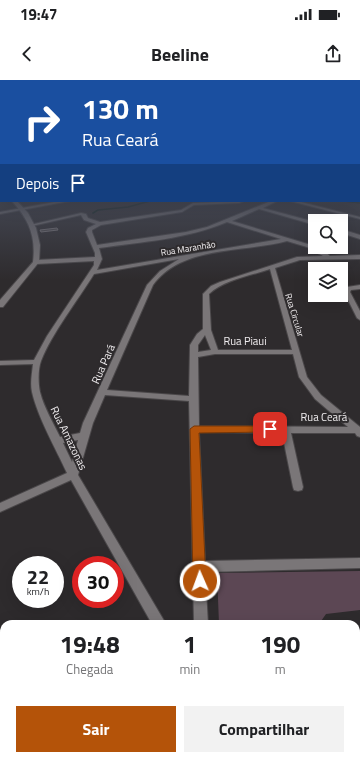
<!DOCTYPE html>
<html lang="pt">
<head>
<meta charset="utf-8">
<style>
	body { margin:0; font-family:"Titillium Web",sans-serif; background:#f2f2f2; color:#202124; height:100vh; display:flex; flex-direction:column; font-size:15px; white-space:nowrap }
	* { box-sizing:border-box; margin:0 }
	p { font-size:13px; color:#757577 }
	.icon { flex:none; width:22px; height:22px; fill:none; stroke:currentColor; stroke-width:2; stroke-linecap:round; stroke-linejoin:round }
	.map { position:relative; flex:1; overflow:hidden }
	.drawer { position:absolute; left:0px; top:540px; width:360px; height:140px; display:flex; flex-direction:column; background:#fff; border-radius:12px 12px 0 0; box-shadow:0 4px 16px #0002 }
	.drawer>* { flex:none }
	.banner { position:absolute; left:0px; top:0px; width:360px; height:122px; box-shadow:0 4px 16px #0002; background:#1a4fa0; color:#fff; overflow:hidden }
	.controls { position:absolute; left:308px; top:134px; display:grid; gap:8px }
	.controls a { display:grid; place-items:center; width:40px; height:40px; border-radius:0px; background:#fff; box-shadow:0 4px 16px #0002; font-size:20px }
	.speed { position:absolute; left:12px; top:476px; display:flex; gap:8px; font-size:20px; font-weight:700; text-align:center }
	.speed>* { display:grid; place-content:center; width:52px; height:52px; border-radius:50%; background:#fff; box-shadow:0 4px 16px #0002; line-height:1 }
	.speed small { font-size:10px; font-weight:400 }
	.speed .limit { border:6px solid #d22; background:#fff; color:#111 }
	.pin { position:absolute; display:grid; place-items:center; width:34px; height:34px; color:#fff; margin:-17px; border-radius:8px; box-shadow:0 2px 6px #0006 }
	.me { position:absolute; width:44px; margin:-22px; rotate:358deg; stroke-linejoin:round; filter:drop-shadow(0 0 3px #0008) }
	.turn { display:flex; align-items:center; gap:14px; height:84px; padding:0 16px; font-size:18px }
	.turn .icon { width:52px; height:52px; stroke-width:2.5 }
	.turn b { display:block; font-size:28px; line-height:34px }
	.then { display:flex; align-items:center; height:38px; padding:0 16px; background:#0003; gap:8px; font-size:15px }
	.eta { display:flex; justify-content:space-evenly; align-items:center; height:68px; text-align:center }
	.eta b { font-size:24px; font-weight:700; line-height:28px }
	.button { display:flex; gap:8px; margin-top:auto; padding:8px 16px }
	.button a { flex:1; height:46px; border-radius:0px; background:#b45309; color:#fff; font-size:16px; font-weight:700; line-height:46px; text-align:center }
	.button a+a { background:#f2f2f2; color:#202124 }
	.status { display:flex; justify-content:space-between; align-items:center; height:28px; padding:0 20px; background:#fff; direction:ltr }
	.status svg { height:11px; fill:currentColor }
	header { display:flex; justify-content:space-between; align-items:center; height:52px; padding:0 16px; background:#fff; font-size:18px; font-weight:700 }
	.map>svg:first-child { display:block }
	.green { fill:#5c4754 }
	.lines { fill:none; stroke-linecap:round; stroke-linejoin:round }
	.stream { stroke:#011a11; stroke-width:1.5 }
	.building { fill:#4e4a4c; stroke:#7e797c }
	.minor-casing { stroke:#4a4749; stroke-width:2 }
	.tertiary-casing { stroke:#4a4749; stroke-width:2 }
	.secondary-casing { stroke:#4a4749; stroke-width:2 }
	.minor { fill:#7a7678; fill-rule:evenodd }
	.tertiary { fill:#7a7678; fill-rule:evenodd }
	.secondary { fill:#6f9387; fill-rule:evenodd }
	.route { fill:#b45309; stroke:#753606 }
	.labels { text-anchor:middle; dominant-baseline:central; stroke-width:4; stroke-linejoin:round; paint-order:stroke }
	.far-street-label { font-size:9px; fill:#f0edef; stroke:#2e2b2d }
	.street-label { font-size:11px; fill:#f0edef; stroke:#2e2b2d }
</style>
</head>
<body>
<div class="status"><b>19:47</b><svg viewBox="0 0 49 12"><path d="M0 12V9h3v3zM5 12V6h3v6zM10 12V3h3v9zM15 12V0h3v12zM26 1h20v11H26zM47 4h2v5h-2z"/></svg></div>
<header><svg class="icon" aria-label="back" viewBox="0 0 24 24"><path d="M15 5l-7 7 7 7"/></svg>Beeline<svg class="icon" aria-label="share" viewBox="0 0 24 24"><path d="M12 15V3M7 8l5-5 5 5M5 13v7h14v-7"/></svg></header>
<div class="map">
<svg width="360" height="680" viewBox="0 0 360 680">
	<rect width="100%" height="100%" fill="#2e2b2d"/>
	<path class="green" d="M360,491V530L326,534L319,544H219L217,493Z"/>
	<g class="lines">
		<path class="stream" d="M344,121L360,123
			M93,133L98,130L128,127L150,121"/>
	</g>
	<path class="building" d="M57,148L58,150L41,152L40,150Z"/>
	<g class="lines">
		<defs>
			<path id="minor" d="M359,109H360V111H359Z
				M60,121H70L0,134V132Z
				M244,121L239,123L194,125L182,132L101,145L92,150V152L97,165L186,152L207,147L271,121H277L263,128L315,142V145L259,129L232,141L311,165L324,171L330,176L360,175V179L300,180L275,188L307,297L321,315L360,347V357L357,356L355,353H291L303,407L302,410L298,411L294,410L293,407L282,353L199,352L205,481L360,478V488L205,492L208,544H194L189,321L105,315L93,343L78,395L166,544H152L71,400L0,432V423L67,393C56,369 38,338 32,312C30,303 32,294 33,284L0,285V281L34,280L47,256L94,185V181L36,184L33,182L36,180L95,177V173L86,152L88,148L96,144L84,140L81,135L32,146L30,145L81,133L86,134L88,138L100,142L181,130L193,123ZM227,142L281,159L97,190L102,179L99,168C142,162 187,159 227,142ZM287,161L307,167L323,176L297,177L220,202L211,206L203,214V249L197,254L190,265L189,316L107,310L153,205C182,165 244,173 287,161ZM179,179L160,191L147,205L83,343L80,353L60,357C53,342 44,328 40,312C38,303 38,289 41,281C52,253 78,220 94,194ZM270,189L292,270H218L211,250L209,214C224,200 250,196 270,189ZM205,255L211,270L198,272V265ZM215,274H293L299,297L315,319L348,347L199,346L198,277ZM78,360L72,382L63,363Z
				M290,121H297L360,137V139Z
				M341,149L360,155V159L341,153Z
				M360,205V209L351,210L350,212L360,231V240L357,238L344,212L347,207Z
				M213,676H229L230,680H214Z"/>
			<path id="tertiary" d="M0,110H1V112H0Z
				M12,121H17L28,133L36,148L40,165L39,182L3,227H0V220L33,182C36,156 29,140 12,121Z"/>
			<path id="secondary" d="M0,555L4,557V579L0,577Z
				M0,613L4,614V637L0,636Z
				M360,643V661L356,663V645Z
				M19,676H38L40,680H21Z
				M83,676H101L99,680H81Z
				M125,676H143L144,680H126Z
				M278,676H304L302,680H276Z"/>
		</defs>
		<use href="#minor" class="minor-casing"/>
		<use href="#tertiary" class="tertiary-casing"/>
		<use href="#secondary" class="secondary-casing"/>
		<use href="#minor" class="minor"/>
		<use href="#tertiary" class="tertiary"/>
		<use href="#secondary" class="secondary"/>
	</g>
	<linearGradient id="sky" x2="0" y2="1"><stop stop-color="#191819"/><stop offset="0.53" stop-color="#464a57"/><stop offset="1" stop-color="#464a57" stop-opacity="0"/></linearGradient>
	<rect width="360" height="200" fill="url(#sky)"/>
	<path class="route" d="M194,346H270L275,349L270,352L199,353L206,501L204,505L200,507L195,505L193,501L190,349Z"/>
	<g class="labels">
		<g class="far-street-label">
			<text transform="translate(188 168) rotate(-9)">Rua Maranhão</text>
			<text transform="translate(295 235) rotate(73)">Rua Circular</text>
		</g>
		<g class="street-label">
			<text x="245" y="261">Rua Piaui</text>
			<text transform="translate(103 284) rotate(-66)">Rua Pará</text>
			<text x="324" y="337">Rua Ceará</text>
			<text transform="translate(69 358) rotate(64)">Rua Amazonas</text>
		</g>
	</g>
</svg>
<div class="controls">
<a><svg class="icon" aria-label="search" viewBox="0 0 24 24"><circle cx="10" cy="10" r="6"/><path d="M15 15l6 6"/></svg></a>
<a><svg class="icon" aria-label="layers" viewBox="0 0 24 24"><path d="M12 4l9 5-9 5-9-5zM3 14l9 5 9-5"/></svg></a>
</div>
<div class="speed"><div>22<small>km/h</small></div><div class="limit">30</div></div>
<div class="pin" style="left:270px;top:349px;background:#d93025"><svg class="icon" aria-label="arrive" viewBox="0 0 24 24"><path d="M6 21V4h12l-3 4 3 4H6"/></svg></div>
<svg class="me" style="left:200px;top:501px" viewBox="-20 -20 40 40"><circle r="17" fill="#b45309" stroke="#fff" stroke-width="3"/><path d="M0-11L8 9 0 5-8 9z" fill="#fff"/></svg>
<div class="banner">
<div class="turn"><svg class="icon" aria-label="right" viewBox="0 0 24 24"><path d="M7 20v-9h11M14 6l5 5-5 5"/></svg><div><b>130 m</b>Rua Ceará</div></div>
<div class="then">Depois<svg class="icon" aria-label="arrive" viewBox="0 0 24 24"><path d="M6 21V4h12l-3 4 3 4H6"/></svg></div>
</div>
<section class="drawer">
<div class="eta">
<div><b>19:48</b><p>Chegada</p></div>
<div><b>1</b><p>min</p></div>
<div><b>190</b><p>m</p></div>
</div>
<div class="button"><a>Sair</a><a>Compartilhar</a></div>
</section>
</div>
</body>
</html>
